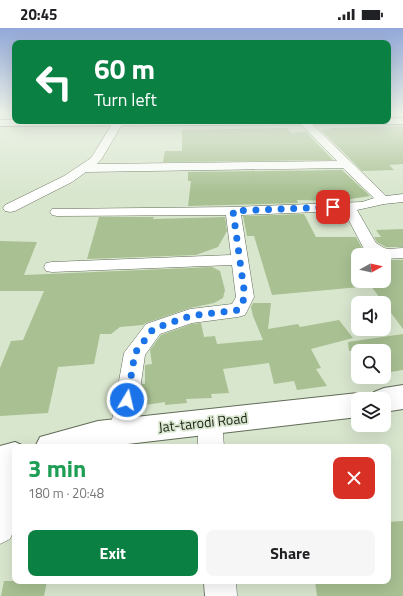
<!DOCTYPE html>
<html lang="en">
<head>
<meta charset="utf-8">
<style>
	body { margin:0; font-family:"Titillium Web",sans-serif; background:#f6f6f6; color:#202124; height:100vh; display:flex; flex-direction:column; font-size:15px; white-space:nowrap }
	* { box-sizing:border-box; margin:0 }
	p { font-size:13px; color:#757577 }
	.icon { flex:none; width:22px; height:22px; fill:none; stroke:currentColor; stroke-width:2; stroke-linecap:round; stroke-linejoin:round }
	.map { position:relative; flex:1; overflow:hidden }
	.panel { position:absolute; left:12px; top:416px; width:379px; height:140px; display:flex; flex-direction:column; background:#fff; border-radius:8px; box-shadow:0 4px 16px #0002 }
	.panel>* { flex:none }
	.banner { position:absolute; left:12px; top:12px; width:379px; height:84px; border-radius:8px; box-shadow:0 4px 16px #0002; background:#0b8043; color:#fff; overflow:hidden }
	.needle { width:26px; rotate:82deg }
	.tools { position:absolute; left:351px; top:220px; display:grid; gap:8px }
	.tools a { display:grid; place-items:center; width:40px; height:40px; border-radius:8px; background:#fff; box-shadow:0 4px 16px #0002; font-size:20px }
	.pin { position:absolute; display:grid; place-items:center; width:34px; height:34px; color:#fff; margin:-17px; border-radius:8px; box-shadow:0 2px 6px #0006 }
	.me { position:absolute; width:44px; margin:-22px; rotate:9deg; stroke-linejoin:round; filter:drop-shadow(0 0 3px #0008) }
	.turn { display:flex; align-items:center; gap:14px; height:84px; padding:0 16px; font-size:18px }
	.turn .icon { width:52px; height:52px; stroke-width:2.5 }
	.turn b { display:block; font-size:28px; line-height:34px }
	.round { display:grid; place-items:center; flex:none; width:42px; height:42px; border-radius:8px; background:#f6f6f6 }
	.head { display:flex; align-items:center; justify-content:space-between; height:68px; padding:0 16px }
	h1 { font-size:24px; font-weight:700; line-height:30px; color:#1e9e55 }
	.button { display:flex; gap:8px; margin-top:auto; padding:8px 16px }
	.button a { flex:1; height:46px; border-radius:8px; background:#0b8043; color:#fff; font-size:16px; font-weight:700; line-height:46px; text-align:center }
	.button a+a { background:#f6f6f6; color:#202124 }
	.status { display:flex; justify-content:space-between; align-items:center; height:28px; padding:0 20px; background:#fff; direction:ltr }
	.status svg { height:11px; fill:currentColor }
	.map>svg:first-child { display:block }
	.building { fill:#a8c092 }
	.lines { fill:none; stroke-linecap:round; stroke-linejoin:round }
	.minor-casing { stroke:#616c57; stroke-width:1 }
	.tertiary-casing { stroke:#616c57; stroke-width:2 }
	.secondary-casing { stroke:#616c57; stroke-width:2 }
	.minor { fill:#fff; fill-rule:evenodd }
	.tertiary { fill:#fff; fill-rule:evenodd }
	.secondary { fill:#fff; fill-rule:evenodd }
	.route { stroke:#1a73e8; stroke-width:7; stroke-dasharray:0 12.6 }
	.labels { text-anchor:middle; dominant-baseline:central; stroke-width:3.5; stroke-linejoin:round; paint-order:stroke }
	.near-street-label { font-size:14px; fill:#1f241b; stroke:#d9e6ce }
</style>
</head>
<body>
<div class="status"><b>20:45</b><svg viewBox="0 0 49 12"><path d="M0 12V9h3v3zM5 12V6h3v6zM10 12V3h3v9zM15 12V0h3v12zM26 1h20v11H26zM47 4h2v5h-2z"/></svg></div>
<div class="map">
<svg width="403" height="568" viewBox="0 0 403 568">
	<rect width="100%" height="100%" fill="#d9e6ce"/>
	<path class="building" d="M403,98V136L389,137L394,142L362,143L321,102L331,101L330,100Z
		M287,100L291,105L306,104L333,132L163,134L165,123H182V102Z
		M342,142L370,168L338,173L297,172L298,175L188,178L191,153H188V144Z
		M304,186L316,209H356L363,222L370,227H358V253H384V232H403V301L371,258L272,267L254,208H247L243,188Z
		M99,189H154L153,191L225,189L227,203L218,219L196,227L87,231Z
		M403,201V219H386L377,214L374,209H381L376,202Z
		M0,213L37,214L24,247L212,239L220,243L225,262L223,270L214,275L190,280L146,295L143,297L120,299L111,306H100L94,336L58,339L48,385L0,388V340L11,313L23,312L44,263H0Z
		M253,275H271L268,301L298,296L300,299L339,292L353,310L311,321L321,340L316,341L327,358L297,362L294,353L274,356L269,335L223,341L229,365L211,366L212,370L186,371L187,375L165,377V374L139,378L142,356H145V337L152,336L150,322L161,307L192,296L201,295L204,309L215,308L217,316L263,312L253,288L251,279Z
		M403,306V342L384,345V323H349L348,314Z
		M403,493V568H317L315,553H388V494Z
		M4,553H47L44,568H1Z"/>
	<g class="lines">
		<defs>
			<path id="minor" d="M114,93H124L101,132L97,136L337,133L300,95L301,93H309L386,168L403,166V174L384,176L357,182L376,215L386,221L403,220V230L384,231V227H373L364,221L344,183L241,187L254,269L245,287L238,289L192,295L160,306L145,327L134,403L131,411L122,414L113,411L110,403L124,325L146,296L190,281L232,276L236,269L232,237L52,244L46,243L44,239L46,235L52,234L231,227L226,187L57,188L52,187L50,184L52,181L233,179L362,174L374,170L343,140L86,144L72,154L15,183L10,184L5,183L3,180L5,177L64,148L91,130Z
				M210,382L219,385L222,393L224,419H198V393L201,385Z
				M15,428V500L10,511L0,516V447L6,432Z
				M204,553H236L237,568H205Z"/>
			<path id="tertiary" d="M403,357V381L384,384V371H371L374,364L384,360Z
				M358,365L368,369L369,371H358V389L102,419H35L40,409L98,393Z
				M15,414L26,419H15V444L0,448V418Z"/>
			<path id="secondary" d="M388,90H403V96L0,98V92H15V93H388Z"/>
		</defs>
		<use href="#minor" class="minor-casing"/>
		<use href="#tertiary" class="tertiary-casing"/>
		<use href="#secondary" class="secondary-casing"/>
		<use href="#minor" class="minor"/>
		<use href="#tertiary" class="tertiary"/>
		<use href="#secondary" class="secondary"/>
	</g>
	<linearGradient id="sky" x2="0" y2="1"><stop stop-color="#92a8d8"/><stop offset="0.52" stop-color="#eef4e9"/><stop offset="1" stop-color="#eef4e9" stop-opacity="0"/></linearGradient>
	<rect width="403" height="165" fill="url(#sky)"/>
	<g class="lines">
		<path class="route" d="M127,372L135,325L153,301L190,288L238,282L245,269L233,183L333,179"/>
	</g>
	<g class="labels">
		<g class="near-street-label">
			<text transform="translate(203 394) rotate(-6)">Jat-tarodi Road</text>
		</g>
	</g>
</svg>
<div class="tools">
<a><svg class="needle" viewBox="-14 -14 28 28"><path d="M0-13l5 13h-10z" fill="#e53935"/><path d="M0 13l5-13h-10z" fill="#757577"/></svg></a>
<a><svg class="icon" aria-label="sound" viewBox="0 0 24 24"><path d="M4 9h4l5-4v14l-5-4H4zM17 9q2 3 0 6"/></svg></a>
<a><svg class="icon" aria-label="search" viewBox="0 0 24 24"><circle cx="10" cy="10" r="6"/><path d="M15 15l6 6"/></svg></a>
<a><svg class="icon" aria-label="layers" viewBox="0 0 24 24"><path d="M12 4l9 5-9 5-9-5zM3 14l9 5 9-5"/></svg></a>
</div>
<div class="pin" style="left:333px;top:179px;background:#d93025"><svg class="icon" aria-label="arrive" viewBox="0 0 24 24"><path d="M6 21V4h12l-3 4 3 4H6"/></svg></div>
<svg class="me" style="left:127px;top:372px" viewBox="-20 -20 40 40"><circle r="17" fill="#1a73e8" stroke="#fff" stroke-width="3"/><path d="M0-11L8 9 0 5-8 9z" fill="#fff"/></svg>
<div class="banner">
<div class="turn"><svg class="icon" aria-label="left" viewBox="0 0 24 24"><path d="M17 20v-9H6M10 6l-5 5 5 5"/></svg><div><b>60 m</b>Turn left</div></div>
</div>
<section class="panel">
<div class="head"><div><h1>3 min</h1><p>180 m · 20:48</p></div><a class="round" style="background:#d93025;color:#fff"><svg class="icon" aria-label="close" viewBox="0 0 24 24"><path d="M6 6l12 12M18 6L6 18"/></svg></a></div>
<div class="button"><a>Exit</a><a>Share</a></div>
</section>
</div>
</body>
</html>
